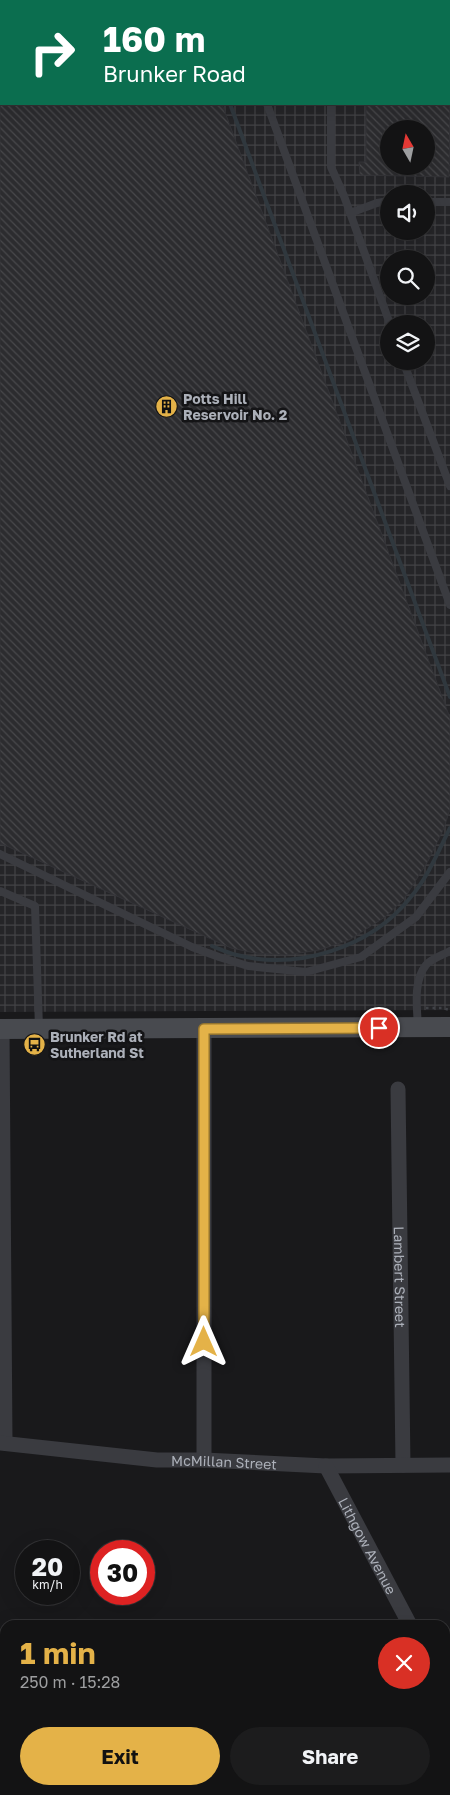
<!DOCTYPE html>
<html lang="en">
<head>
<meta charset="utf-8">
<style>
	body { margin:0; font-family:"Golos Text",sans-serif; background:#1c1c1d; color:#f1f3f6; height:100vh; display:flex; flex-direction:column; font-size:19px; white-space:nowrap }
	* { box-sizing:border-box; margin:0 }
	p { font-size:16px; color:#9d9ea0 }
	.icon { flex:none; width:28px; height:28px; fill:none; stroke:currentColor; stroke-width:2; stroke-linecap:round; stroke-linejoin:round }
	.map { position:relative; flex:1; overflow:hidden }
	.sheet { position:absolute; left:0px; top:1620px; width:450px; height:175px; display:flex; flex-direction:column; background:#131314; border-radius:15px 15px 0 0; box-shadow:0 5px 20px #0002,0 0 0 1px #323234 }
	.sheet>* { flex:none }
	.top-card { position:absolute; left:0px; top:0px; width:450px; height:105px; box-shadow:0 5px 20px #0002,0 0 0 1px #323234; background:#0b6e4f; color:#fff; overflow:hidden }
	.needle { width:32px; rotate:351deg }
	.controls { position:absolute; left:380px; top:120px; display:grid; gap:10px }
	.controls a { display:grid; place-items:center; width:55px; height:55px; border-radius:50%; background:#131314; box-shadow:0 5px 20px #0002,0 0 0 1px #323234; font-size:25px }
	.speed { position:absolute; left:15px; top:1540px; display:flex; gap:10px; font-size:25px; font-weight:700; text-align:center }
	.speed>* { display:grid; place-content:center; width:65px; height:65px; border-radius:50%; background:#131314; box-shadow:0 5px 20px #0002,0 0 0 1px #323234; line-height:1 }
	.speed small { font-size:12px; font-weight:400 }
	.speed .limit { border:8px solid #d22; background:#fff; color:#111 }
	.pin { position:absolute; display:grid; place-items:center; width:42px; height:42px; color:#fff; margin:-21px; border:2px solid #fff; border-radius:50%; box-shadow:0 1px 5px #0007 }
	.me { position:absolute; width:55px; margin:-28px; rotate:0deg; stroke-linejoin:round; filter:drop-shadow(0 0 4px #0008) }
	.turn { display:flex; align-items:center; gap:18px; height:105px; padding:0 20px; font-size:22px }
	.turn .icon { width:65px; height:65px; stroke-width:2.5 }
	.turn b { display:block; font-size:35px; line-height:42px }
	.round { display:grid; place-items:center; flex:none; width:52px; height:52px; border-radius:26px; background:#1c1c1d }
	.summary { display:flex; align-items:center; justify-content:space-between; height:85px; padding:0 20px }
	h1 { font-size:30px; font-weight:700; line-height:38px; color:#e4b248 }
	.primary-button { display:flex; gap:10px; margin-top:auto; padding:10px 20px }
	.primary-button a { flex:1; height:58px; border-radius:30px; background:#e4b248; color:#111; font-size:20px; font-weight:700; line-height:58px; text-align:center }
	.primary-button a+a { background:#1c1c1d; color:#f1f3f6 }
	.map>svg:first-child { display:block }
	.industrial { fill:url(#industrial-grid); fill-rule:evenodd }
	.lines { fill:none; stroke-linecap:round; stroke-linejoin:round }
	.stream { stroke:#30383e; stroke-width:4 }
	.building { fill:url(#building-back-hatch); stroke:#333337; fill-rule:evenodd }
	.path { stroke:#404247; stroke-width:2.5; stroke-dasharray:2.5 4; stroke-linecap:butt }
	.lane { stroke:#3a3b40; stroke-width:8 }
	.street { stroke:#3a3b40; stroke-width:15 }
	.secondary { stroke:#484a4f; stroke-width:20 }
	.route-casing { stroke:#94742f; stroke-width:12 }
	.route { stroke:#e4b248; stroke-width:9 }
	.labels { text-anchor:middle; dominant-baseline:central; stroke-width:5; stroke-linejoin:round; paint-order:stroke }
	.poi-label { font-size:14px; font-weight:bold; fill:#acb0b9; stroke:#141416; text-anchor:start }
	.street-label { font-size:14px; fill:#acb0b9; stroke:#141416 }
</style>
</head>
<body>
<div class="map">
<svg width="450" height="1795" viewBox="0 0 450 1795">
	<defs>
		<pattern id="industrial-grid" width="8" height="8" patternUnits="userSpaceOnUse" patternTransform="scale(1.25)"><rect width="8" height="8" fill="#252528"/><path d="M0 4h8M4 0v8" fill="none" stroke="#424245"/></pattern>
		<pattern id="building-back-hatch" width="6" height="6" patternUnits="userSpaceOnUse" patternTransform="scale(1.25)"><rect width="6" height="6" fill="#2c2c2f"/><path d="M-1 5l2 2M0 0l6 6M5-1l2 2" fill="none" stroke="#48484b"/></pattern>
	</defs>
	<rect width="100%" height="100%" fill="#19191b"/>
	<path class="industrial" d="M0,0H450V1010L0,1012ZM1,1H449V104H1ZM389,129H426V166H389ZM389,194H426V231H389ZM389,259H426V296H389ZM389,324H426V361H389Z"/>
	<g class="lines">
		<path class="stream" d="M191,0V1
			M230,104L450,697
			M212,946C220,949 228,953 237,955C298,971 371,947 410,898C428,877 438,852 450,828"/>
	</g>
	<path class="building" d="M0,104H222L450,718V809L444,828L428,861L404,899L385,917L349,940L319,950L286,955L255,953L231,948L0,843Z
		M366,104H450L449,177L360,175L359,162H366ZM389,129H426V166H389Z"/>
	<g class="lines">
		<path class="path" d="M426,1008H442L450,1010
			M445,1663L450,1661"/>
		<path class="lane" d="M229,0V1
			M293,0L294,1
			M322,0V1
			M267,104L450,605
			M331,104V167L344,196L390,324
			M426,202H450
			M350,213L377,203L389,201
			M403,361L450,486
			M0,854L192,947L219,957L248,966L306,972L361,957L416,917L450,872
			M0,891L35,906L39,1028
			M418,1027C417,1007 413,981 426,965C431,959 443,955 450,951"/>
		<g class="street">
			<path d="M2,1029L5,1443"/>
			<path id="s1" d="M398,1089L403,1465"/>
			<path id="s2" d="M0,1443L157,1460H204L326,1466L450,1465"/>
			<path d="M204,1460V1029"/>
			<path id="s3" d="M326,1466L410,1625"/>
			<path d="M0,1653H5"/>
			<path d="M445,1691L450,1700"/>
			<path d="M262,1790L268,1795"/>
			<path d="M170,1795L179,1790"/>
		</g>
		<path class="secondary" d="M0,1029L450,1027"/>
	</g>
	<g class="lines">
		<defs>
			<path id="route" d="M204,1342V1029L379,1028"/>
		</defs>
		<use href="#route" class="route-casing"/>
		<use href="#route" class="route"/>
	</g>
	<defs>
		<symbol id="building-disc" viewBox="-11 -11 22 22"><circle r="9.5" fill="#e4b248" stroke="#141416"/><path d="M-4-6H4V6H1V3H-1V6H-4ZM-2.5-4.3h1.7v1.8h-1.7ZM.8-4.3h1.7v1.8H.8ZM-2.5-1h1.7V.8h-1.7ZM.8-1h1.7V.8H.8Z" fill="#111"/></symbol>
		<symbol id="bus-disc" viewBox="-11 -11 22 22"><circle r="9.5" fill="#e4b248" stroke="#141416"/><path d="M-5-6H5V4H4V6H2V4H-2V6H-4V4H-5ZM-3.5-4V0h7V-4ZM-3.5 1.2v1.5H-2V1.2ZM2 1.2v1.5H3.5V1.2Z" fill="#111"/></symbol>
	</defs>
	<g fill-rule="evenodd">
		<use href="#building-disc" x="154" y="394" width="25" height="25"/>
		<use href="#bus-disc" x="22" y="1032" width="25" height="25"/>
	</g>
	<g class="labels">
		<g class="poi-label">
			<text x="183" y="398">Potts Hill<tspan x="183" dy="16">Reservoir No. 2</tspan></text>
			<text x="50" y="1036">Brunker Rd at<tspan x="50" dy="16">Sutherland St</tspan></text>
		</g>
		<g class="street-label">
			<text stroke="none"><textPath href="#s1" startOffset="188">Lambert Street</textPath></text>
			<text stroke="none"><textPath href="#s2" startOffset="225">McMillan Street</textPath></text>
			<text stroke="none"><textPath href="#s3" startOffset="90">Lithgow Avenue</textPath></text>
		</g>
	</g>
</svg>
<div class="controls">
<a><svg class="needle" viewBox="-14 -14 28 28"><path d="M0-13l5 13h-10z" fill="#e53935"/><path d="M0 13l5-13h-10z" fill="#9d9ea0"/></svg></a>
<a><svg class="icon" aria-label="sound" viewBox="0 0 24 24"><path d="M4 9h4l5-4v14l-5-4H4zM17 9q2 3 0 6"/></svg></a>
<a><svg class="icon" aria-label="search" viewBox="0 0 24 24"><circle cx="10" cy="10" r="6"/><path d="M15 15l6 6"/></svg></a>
<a><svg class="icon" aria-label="layers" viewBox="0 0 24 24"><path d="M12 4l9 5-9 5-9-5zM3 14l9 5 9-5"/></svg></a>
</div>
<div class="speed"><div>20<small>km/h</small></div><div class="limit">30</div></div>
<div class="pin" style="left:379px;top:1028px;background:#d93025"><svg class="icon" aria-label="arrive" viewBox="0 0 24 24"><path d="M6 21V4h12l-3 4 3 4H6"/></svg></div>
<svg class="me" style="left:204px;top:1342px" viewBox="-20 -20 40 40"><path d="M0-17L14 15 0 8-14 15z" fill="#e4b248" stroke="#fff" stroke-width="4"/></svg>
<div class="top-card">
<div class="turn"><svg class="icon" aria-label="right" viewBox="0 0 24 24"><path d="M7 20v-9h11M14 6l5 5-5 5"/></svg><div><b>160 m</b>Brunker Road</div></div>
</div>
<section class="sheet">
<div class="summary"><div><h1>1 min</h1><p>250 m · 15:28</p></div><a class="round" style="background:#d93025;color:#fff"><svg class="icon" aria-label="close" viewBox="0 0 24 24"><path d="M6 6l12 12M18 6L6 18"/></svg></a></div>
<div class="primary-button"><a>Exit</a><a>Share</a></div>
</section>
</div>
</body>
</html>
